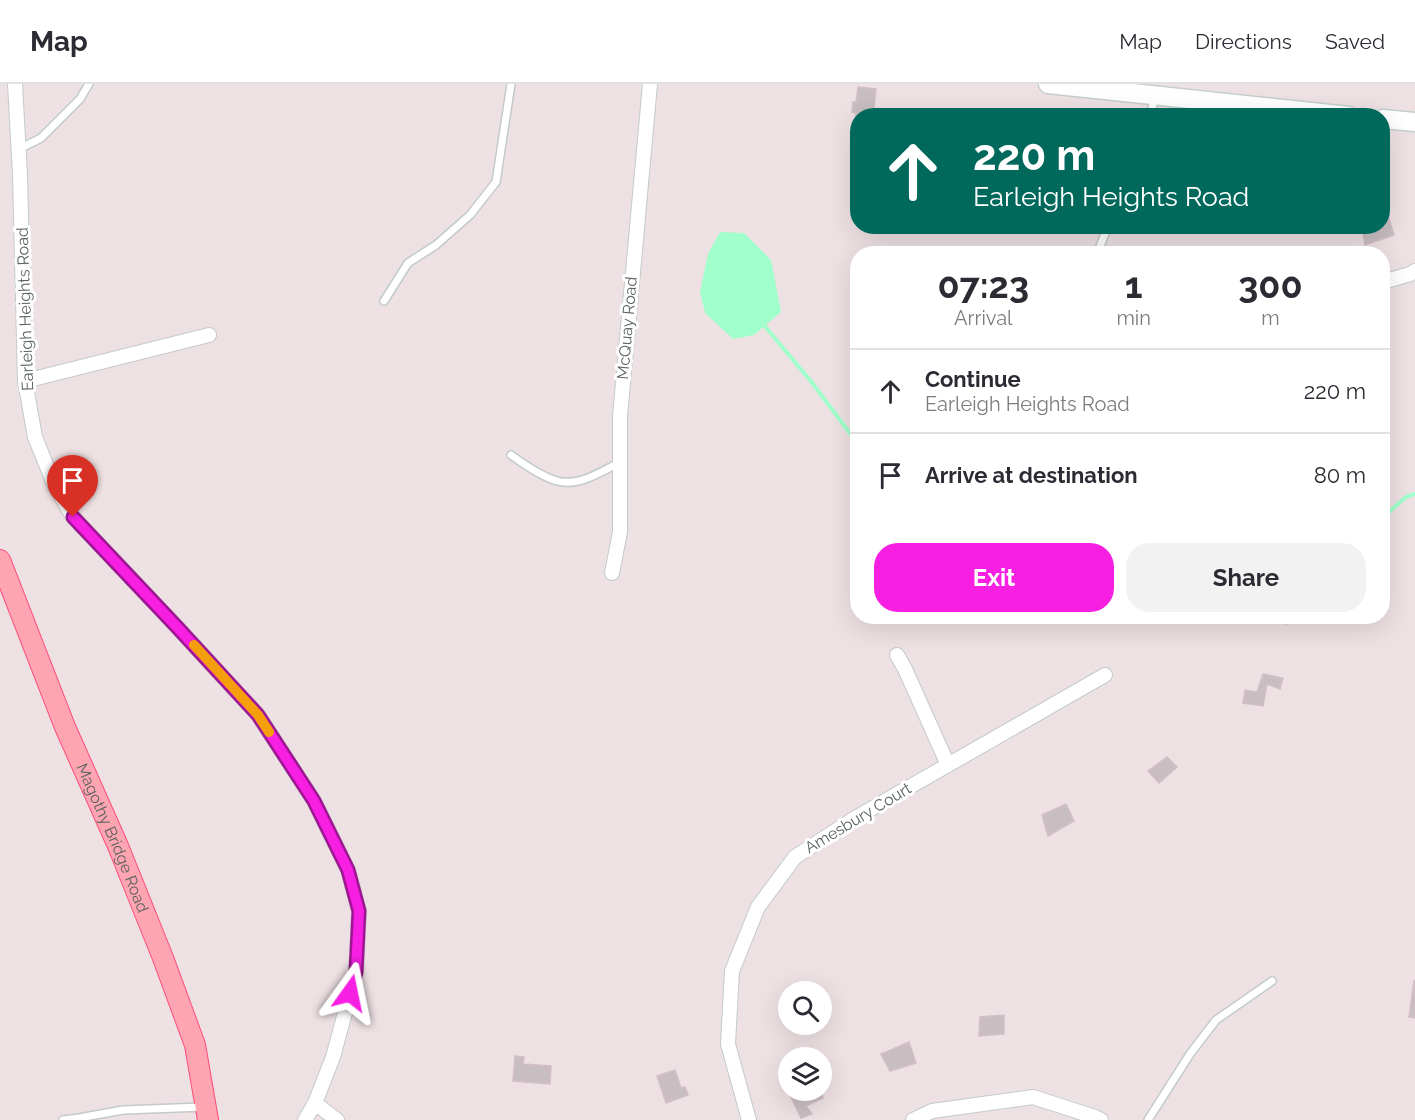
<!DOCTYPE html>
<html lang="en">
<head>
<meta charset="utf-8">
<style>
	body { margin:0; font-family:Raleway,sans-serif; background:#f2f2f3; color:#2b2b33; height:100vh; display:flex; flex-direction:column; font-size:22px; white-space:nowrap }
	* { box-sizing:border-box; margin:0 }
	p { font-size:20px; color:#7c7c81 }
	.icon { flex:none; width:33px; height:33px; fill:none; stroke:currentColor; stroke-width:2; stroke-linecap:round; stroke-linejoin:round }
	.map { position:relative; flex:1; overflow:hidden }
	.side { position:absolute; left:850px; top:162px; width:540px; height:378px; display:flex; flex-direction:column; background:#fff; border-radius:24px; box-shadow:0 6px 24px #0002 }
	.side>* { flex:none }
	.banner { position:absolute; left:850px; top:24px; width:540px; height:126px; border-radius:24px; box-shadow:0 6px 24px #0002; background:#00695c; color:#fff; overflow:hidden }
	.tools { position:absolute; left:778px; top:897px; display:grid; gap:12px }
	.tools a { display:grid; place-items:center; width:54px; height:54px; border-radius:50%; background:#fff; box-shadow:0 6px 24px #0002; font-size:30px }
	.pin { position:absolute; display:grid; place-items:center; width:51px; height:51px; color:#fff; margin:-62px -26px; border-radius:50% 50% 50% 0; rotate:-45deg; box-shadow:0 0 6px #0007 }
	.pin .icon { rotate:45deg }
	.me { position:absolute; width:66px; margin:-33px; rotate:12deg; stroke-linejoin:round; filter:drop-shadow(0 0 4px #0008) }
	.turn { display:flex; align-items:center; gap:21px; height:126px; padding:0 24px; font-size:27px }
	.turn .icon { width:78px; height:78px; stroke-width:2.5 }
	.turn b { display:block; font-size:42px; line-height:51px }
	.eta { display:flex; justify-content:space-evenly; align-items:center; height:102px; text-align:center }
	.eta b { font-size:36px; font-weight:700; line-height:42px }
	.cta { display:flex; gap:12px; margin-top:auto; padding:12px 24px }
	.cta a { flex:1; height:69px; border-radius:24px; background:#f61fe2; color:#fff; font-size:24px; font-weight:700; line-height:69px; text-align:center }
	.cta a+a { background:#f2f2f3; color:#2b2b33 }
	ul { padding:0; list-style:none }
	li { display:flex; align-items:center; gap:18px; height:84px; padding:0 24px; border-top:2px solid #e1e1e2 }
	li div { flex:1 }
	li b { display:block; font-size:22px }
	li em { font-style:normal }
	header { display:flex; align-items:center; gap:36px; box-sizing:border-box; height:84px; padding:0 30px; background:#fff; border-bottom:2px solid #e1e1e2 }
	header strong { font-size:28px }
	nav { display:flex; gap:33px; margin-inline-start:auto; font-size:21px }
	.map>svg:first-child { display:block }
	.water { fill:#a0ffcb }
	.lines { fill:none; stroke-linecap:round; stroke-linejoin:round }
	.stream { stroke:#a0ffcb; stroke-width:4 }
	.building { fill:#c8bec1; stroke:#d3bfc5; stroke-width:1.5 }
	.service-casing { stroke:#c3cbc8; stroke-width:10 }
	.minor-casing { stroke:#c3cbc8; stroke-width:16 }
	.secondary-casing { stroke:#c5cfcb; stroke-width:21 }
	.primary-casing { stroke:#fc4c7b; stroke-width:22 }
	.service { stroke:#fff; stroke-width:7 }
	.minor { stroke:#fff; stroke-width:14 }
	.secondary { stroke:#fff; stroke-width:18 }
	.primary { stroke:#ffa5b2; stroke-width:20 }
	.route-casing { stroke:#a01493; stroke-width:15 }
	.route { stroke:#f61fe2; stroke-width:10 }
	.slow { stroke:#f59e0b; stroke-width:10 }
	.labels { text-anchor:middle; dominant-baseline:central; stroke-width:6; stroke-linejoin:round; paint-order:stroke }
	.street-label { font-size:16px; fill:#59635f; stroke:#fff }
</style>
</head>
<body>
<header>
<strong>Map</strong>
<nav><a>Map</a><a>Directions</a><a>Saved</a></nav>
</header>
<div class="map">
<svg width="1415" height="1036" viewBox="0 0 1415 1036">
	<rect width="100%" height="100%" fill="#eee1e3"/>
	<path class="water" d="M720,148L744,149L771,176L781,228L754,251L733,255L705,229L700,208L708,170Z"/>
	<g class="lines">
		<path class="stream" d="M763,240L810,296L858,360
			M1383,433L1406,413L1415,410"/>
	</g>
	<path class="building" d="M858,3L876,5L873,32H858V49L854,48L856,29L852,28L853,18H856Z
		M1388,131L1394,151L1365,161L1362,144L1365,142H1383V134Z
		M1261,532H1288L1287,540L1260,536Z
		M1263,590L1283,594L1280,605L1267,600L1263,622L1243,619L1245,606L1257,608Z
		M1167,673L1177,683L1159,699L1148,687Z
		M1066,720L1074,737L1048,752L1042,731Z
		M1414,897H1415V934L1409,933Z
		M1004,931V950L979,952L980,933Z
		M909,958L916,979L890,987L881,970Z
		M515,972L524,973L523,980L551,982L550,1000L513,997Z
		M675,986L681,1004L685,1003L688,1011L666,1019L657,992Z
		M800,1006H821L823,1014L806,1022L812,1030L801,1034L790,1011Z"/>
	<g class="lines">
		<defs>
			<path id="service" d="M1150,32L1154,16V13
				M19,65L41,54L80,15L89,0
				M1097,170L1108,142
				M384,217L408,179L436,161L470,131L496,98L511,0
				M511,371C522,379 543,393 557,397C577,403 602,388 620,378
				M63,1036L79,1034L123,1026L203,1023
				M1148,1036L1190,970L1216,936L1272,897"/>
			<path id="minor" d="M15,0L20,91L25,297L35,353L54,400L73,433L177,543L258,631L314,717L348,786L359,827L356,888L333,973L315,1019L305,1036
				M1383,198L1410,190L1415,187
				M25,297L209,251
				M612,489L620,448V332L650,0
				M897,571L905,585L948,681
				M315,1019L337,1036
				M749,1036L728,960L732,887L758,823L795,773L857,733L1105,591
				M913,1036L932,1027L1033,1013L1095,1033L1101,1036"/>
			<path id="secondary" d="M1048,0L1349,32
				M1383,35L1415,38"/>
			<g id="primary">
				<path id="s1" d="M0,476L65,643L118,762L163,874L195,961L208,1036"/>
			</g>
		</defs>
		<use href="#service" class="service-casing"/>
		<use href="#minor" class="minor-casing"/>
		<use href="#secondary" class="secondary-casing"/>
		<use href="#primary" class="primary-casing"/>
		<use href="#service" class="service"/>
		<use href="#minor" class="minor"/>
		<use href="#secondary" class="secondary"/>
		<use href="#primary" class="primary"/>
	</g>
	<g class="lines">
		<defs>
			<path id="route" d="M73,433L177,543L258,631L314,717L348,786L359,827L356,888L350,909"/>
		</defs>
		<use href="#route" class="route-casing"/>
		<use href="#route" class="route"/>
		<path class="slow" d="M194,561L258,631L269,648"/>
	</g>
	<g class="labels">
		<g class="street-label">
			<text transform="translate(25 225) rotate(-92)">Earleigh Heights Road</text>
			<text transform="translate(627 244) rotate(-85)">McQuay Road</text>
			<text transform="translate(858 734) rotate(-31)">Amesbury Court</text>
			<text stroke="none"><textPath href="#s1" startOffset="300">Magothy Bridge Road</textPath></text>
		</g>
	</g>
</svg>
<div class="tools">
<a><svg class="icon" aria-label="search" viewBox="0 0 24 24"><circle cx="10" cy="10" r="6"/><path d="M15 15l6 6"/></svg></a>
<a><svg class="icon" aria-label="layers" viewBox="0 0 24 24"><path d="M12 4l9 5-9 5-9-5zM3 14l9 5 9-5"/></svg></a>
</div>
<div class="pin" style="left:73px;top:433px;background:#d93025"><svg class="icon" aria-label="arrive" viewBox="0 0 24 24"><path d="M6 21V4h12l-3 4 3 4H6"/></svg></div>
<svg class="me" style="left:350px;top:909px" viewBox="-20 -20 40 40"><path d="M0-17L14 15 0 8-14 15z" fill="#f61fe2" stroke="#fff" stroke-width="4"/></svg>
<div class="banner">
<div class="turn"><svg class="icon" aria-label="ahead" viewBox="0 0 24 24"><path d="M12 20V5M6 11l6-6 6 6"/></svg><div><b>220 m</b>Earleigh Heights Road</div></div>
</div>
<section class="side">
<div class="eta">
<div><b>07:23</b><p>Arrival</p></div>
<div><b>1</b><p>min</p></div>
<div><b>300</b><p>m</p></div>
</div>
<ul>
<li><svg class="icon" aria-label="ahead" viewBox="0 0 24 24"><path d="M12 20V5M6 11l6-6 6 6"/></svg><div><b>Continue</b><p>Earleigh Heights Road</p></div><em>220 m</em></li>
<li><svg class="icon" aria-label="arrive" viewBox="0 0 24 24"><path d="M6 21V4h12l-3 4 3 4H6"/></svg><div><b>Arrive at destination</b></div><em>80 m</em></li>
</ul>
<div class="cta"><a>Exit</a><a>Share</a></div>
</section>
</div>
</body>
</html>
